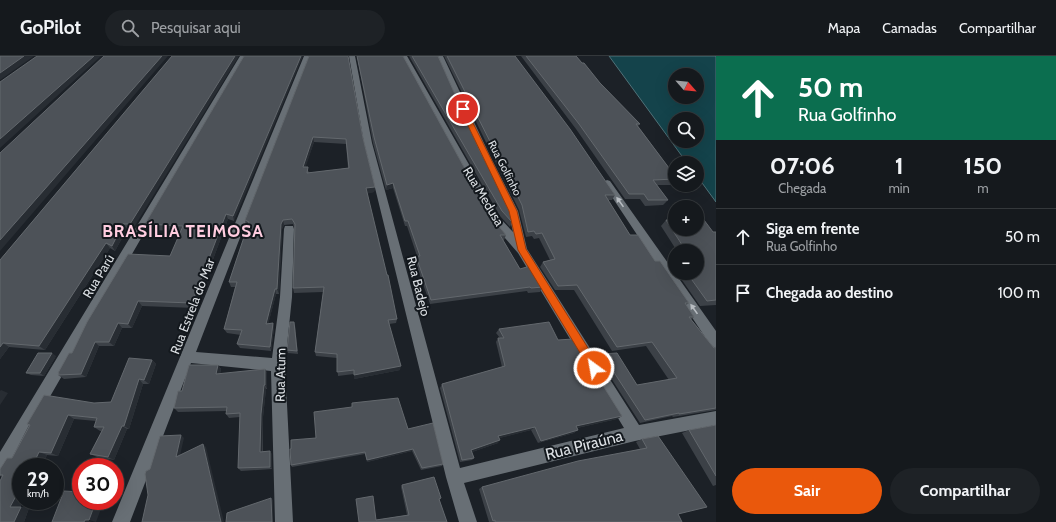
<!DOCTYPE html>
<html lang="pt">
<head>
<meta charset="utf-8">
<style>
	body { margin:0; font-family:Cabin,sans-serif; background:#1e2226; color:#f1f3f6; height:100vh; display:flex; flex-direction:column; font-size:15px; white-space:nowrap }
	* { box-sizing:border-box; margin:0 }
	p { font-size:13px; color:#9da0a4 }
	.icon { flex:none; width:22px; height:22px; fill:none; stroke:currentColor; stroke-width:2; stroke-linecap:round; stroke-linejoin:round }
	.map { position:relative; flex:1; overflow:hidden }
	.panel { display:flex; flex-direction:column; background:#15191d; width:340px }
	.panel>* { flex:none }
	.guide { background:#0b6e4f; color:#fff; overflow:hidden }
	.needle { width:26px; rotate:117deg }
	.tools { position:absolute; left:668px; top:12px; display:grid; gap:8px }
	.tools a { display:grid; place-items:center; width:36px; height:36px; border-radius:50%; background:#15191d; box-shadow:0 4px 16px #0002,0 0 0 1px #34383b; font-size:20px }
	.speed { position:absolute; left:12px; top:402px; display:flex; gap:8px; font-size:20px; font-weight:700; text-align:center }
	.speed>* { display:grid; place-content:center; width:52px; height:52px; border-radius:50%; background:#15191d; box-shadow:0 4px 16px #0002,0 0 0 1px #34383b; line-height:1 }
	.speed small { font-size:10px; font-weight:400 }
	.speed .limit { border:6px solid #d22; background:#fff; color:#111 }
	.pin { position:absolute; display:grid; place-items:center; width:34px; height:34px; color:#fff; margin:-17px; border:2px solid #fff; border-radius:50%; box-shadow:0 1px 4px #0007 }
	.me { position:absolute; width:44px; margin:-22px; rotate:328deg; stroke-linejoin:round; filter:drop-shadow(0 0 3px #0008) }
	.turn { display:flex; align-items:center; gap:14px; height:84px; padding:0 16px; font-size:18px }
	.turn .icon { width:52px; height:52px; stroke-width:2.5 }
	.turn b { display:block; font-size:28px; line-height:34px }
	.eta { display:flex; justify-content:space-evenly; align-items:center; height:68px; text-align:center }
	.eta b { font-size:24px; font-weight:700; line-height:28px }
	.action { display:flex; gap:8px; margin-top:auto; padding:8px 16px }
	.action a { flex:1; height:46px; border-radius:24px; background:#ea580c; color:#fff; font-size:16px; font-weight:700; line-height:46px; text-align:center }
	.action a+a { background:#1e2226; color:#f1f3f6 }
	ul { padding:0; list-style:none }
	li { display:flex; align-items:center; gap:12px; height:56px; padding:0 16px; border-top:1px solid #34383b }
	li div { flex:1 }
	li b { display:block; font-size:15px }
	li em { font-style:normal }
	header { display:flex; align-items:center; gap:24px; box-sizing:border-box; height:56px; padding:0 20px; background:#15191d; border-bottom:1px solid #34383b }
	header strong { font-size:19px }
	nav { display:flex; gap:22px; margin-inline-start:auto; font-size:14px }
	.search { width:280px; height:36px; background:#1e2226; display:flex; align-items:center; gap:10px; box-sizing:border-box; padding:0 14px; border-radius:22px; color:#9da0a4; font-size:15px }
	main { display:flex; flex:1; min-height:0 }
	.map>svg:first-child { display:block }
	.water { fill:#14434b; stroke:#507279; fill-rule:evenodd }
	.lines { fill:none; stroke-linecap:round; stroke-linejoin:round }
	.minor { fill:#686f75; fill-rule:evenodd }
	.wall { fill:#3c4147; fill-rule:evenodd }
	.shaded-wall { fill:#282d33 }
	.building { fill:#4d5258; stroke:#63686d; fill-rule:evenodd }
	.oneway { fill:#b8bdc2 }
	.route { fill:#ea580c; stroke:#983908 }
	.labels { text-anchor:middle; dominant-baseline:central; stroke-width:4; stroke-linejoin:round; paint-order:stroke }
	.far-street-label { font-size:11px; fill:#dbdfe3; stroke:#13181d }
	.street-label { font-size:13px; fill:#dbdfe3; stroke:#13181d }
	.near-street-label { font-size:16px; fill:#dbdfe3; stroke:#13181d }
	.district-label { font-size:17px; font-weight:bold; letter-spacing:1px; fill:#ffcde0; stroke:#13181d }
</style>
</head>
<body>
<header>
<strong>GoPilot</strong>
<div class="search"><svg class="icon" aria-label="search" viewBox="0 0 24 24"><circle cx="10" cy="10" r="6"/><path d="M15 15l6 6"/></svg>Pesquisar aqui</div>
<nav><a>Mapa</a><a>Camadas</a><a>Compartilhar</a></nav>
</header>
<main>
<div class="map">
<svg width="716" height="466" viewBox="0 0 716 466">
	<rect width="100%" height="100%" fill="#1c2127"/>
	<path class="water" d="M609,0H716V146L697,120V107H687ZM675,19H697V41H675ZM675,63H697V85H675Z"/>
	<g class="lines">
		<path class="minor" d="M240,0H246L6,417L0,419V396Z
			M304,0H310L196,296L272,302L280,241L284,173L285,170H293L294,173L292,241L285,309L293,466H275L271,315L191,307L130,466H112Z
			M349,0H355L372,87L460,412L624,372L518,197L491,166L401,0H407L499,161L513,176L508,155L480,100L437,0H443L490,100L518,155L527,193L639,369L716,355V369L635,385L464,427L477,466H459L446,421L364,87Z
			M607,124L610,125L716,275V292L711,290L604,129L602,127Z"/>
	</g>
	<path class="wall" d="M172,0L133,173H127L115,195L110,192L45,294L9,291L0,303V204Z
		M244,0L234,165L228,163L195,252L142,250L132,272H122L114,290H99L86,321L64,323L58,319L59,318L58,317L72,297L170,200L181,175L148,174L145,168Z
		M309,0L363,82L375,131L374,136L367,137L397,263L396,267L389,268L400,314L354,323V318L338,320L337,302L316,300L315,296L323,236L294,237L293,232L294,171L293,168L284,169L282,173L279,238H276L268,268L273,267L274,272L271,295L240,292L237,288L241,279L227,277L224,273L235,231H231L229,226L248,170L246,169L245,164ZM314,86L346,88L348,112L309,117V116L305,111Z
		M357,0H403L492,162L506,179L504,184H503L520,213L543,231L540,236L528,237L527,235L430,248L415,205L416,200H417L407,170H405L393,132L386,134L373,87Z
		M409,0H438L480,95L512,166L510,171L500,160Z
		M444,0H515L615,139L612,144H608L630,179L655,205L689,247L686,249L694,261L691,264L714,292L716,291V354L673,361L672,360L640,367L598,302L602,298L637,329L669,324L646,290L612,295L574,234H555L540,211L543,206L550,204L539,182L534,183L532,180L526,181L519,154Z
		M521,0H576L600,27L640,68L638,70L675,120V126L673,129H657L668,144L663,149L645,150L640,143H625L576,73Z
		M666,164L713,176H716V249L700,250L677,217H697V195H677L661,170Z
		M675,205V214L672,209Z
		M295,269L298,298L288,297L287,294Z
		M499,273L558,284L581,299L622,360L617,363L577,372L578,374L574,377L538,387L531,374L499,382L498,387L472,396L474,402L472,404L460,406L440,332L442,328L502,311L496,286L498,282H500L496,277Z
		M56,300L44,320L31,319L26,317Z
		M152,304L156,308L149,328H143L129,373H127L114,404L97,401L90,398L102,375H100L94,371L96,365L74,363L58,400L47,399L41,411H21L23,445L20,451L29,452L24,466H0L2,421L0,420V413L12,402L29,369L27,368L94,347L111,346Z
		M218,309L221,313L220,318L265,313L267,317V333H266L263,361V395L272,398V413L241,415L238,412L240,361L229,362L226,358L227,355L178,356L174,352L182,335Z
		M716,369V429L713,430L682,377L689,374Z
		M408,373L443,408L442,410L421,414L412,395L367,406L365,398L292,411L291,409Z
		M658,380L678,458L682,466H489L479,433L482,431L640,393L636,386L642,383Z
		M402,429L441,442L439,444L447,466L376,464L407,459L401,431Z"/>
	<path class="shaded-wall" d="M24,0H34L0,24V17Z
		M94,0H101L0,92V83Z
		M162,0H168L0,195V184Z
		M235,0H239L133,173L130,168Z
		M301,0H303L234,165L233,160Z
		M313,81L314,86L304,116L303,111Z
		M393,127V132L386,134L387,129Z
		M375,131L374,136L366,138V132Z
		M226,158L228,163L195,252L192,247Z
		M283,164L284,169L282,173L279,238L277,233L281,168Z
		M123,168L127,173L115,195L112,190Z
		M106,187L110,192L45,294L39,290Z
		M275,233L276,238L267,273L266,268Z
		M138,245L142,250L132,272L128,268Z
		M118,267L122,272L114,290L109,286Z
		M273,267L274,272L271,295L270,291Z
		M95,286L99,290L86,321L81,318Z
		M3,287L9,291L0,303V291Z
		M52,297L56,300L44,320L40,317Z
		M152,304L156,308L149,328L144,324Z
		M218,309L221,313L219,322L216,318Z
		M401,310L400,314L354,323V319Z
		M265,313L267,317V333L265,329Z
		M139,323L143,328L129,373L124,370Z
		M264,329L266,333L263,361L262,398L260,396L261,358Z
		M1,334L8,337L0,349V335Z
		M68,359L74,363L58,400L51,397Z
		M622,360L617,363L572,373L576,370Z
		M122,370L127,373L114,404L108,401Z
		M535,371L531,374L496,383L498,380Z
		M578,374L574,377L538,387L541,385Z
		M181,379L184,382L179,404L176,401Z
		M500,384L498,387L469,397L471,394Z
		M203,388L206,391L224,466H221Z
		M413,393L412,395L367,406V404Z
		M270,395L272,398V413L270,411Z
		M39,396L47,399L41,411H32Z
		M21,431V445H23L19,453L10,451Z
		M271,442L273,444V466H272Z
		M96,445H104L96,466L89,464Z
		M21,451L29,452L24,466H14Z
		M85,464L92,466H84Z"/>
	<path class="building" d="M0,0H24L0,17Z
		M37,0H94L0,83V26Z
		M104,0H162L0,184V97Z
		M172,0H235L130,168H123L112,190L106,187L39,290L3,287L0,291V204Z
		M244,0H301L233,160L226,158L192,247L138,245L128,268L118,267L109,286H95L81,318L58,319L59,317H58L69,297H72L87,266L128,198L170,200L183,170L145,168Z
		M309,0H348L363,82L375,131L366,132L387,219H388L397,263L388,264L401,310L354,319V314L337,316V298L315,296L324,231L293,232L295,168L292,163L283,164L281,168L277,233H275L266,268L273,267L270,291L237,288L242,274L224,273L237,226H229L249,166L245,164ZM313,81L346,83L349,112L307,117L308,111H303Z
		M357,0H403L492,162L506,179H500L520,213L530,210L543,231L531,232L530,231L431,244L416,200H420L408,165H405L393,127L387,129L374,81Z
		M412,0H438L480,95L509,150L512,166L502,155Z
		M447,0H515L570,73L615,139H605L630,179H638L655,205H660L689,247H685L694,261H689L714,292L716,291V352L679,358V357L645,364L602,298L617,297L637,329L677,322L652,286L617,291L577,229L558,230L543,206L555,203L542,177L536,178L534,175L528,176L522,149Z
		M526,0H576L582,7H584L600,27L640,68H636L675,120V123L653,124L668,144H648L644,138H629L579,68Z
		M666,164H675V173H697V164H704L713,176H716V244L707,245L687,217H697V195H686Z
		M290,266H294L297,295L287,294Z
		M549,266L558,284L573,283L581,299H584L622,360L576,370L578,374L541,385L535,371L498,380L500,384L471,394L474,402L462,404L442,328L505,310L498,282H504L499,273Z
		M38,297H52L40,317H26Z
		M129,302L152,304L144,324L139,323L124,370H122L108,401L90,398L104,371H94L97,362L68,359L51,397L39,396L32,411H21V431L10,451H21L14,466H0V425L3,419H0V413L7,402H12L30,369L27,368L44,339L94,347L111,346Z
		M189,309H218L216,318L265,313V329H264L261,358L260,396L270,395V411L238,412L240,357L226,358L227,351L174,352L178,335H182Z
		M398,342L408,373L433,367L443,408L422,412L413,393L367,404L365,396L291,409L290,393H291V384L316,382L314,356L352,351V347Z
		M716,369V420L689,374Z
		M181,379L176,401L203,388L221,466H142L148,439L145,418L146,415L150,413L160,380Z
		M658,380L707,451L678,458L682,466H495V464L493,465L482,431L578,405L647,392L642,383Z
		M434,421L441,442L439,443L447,466H359L356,443L373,440L376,464L409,459L402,429Z
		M64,435L81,436V445H96L89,464H85L84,466H52Z
		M271,442L272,466H226L227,457Z"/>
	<defs><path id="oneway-solid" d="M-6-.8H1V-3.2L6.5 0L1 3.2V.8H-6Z"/></defs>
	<g class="oneway">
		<use href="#oneway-solid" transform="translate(620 146) rotate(-125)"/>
		<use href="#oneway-solid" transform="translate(694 253) rotate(-125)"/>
	</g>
	<path class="route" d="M461,51L466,53L517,155L526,193L598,308L600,312L598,315L594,316L591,315L518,194L509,155L460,53Z"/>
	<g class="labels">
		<g class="far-street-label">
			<text transform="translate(505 112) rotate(63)">Rua Golfinho</text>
		</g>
		<g class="street-label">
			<text transform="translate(484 140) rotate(59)">Rua Medusa</text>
			<text transform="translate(98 220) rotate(-59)">Rua Parú</text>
			<text transform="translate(419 230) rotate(76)">Rua Badejo</text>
			<text transform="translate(192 250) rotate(-69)">Rua Estrela do Mar</text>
			<text transform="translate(280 319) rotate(-89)">Rua Atum</text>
		</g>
		<g class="near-street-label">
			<text transform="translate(584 389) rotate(-14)">Rua Piraúna</text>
		</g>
		<g class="district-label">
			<text x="183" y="175">BRASÍLIA TEIMOSA</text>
		</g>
	</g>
</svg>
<div class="tools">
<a><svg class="needle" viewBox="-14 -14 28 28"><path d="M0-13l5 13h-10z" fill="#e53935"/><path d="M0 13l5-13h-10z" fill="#9da0a4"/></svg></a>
<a><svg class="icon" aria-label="search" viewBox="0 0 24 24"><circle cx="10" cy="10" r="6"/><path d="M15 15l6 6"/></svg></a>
<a><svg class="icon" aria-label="layers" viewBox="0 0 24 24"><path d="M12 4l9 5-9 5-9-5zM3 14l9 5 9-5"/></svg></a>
<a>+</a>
<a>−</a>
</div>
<div class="speed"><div>29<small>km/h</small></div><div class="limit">30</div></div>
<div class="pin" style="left:463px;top:53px;background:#d93025"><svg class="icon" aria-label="arrive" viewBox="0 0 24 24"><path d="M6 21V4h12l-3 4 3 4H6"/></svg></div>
<svg class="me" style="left:594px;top:312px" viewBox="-20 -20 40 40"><circle r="17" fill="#ea580c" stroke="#fff" stroke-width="3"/><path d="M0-11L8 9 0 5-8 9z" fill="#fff"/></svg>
</div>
<section class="panel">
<div class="guide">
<div class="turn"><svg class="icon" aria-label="ahead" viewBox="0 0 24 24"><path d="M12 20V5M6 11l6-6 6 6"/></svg><div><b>50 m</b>Rua Golfinho</div></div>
</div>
<div class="eta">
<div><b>07:06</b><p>Chegada</p></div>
<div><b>1</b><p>min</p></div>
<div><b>150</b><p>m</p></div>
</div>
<ul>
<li><svg class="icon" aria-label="ahead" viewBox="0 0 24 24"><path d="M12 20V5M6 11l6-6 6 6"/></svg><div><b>Siga em frente</b><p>Rua Golfinho</p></div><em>50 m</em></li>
<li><svg class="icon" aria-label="arrive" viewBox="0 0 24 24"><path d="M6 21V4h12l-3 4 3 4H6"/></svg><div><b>Chegada ao destino</b></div><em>100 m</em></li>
</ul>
<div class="action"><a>Sair</a><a>Compartilhar</a></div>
</section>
</main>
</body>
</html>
